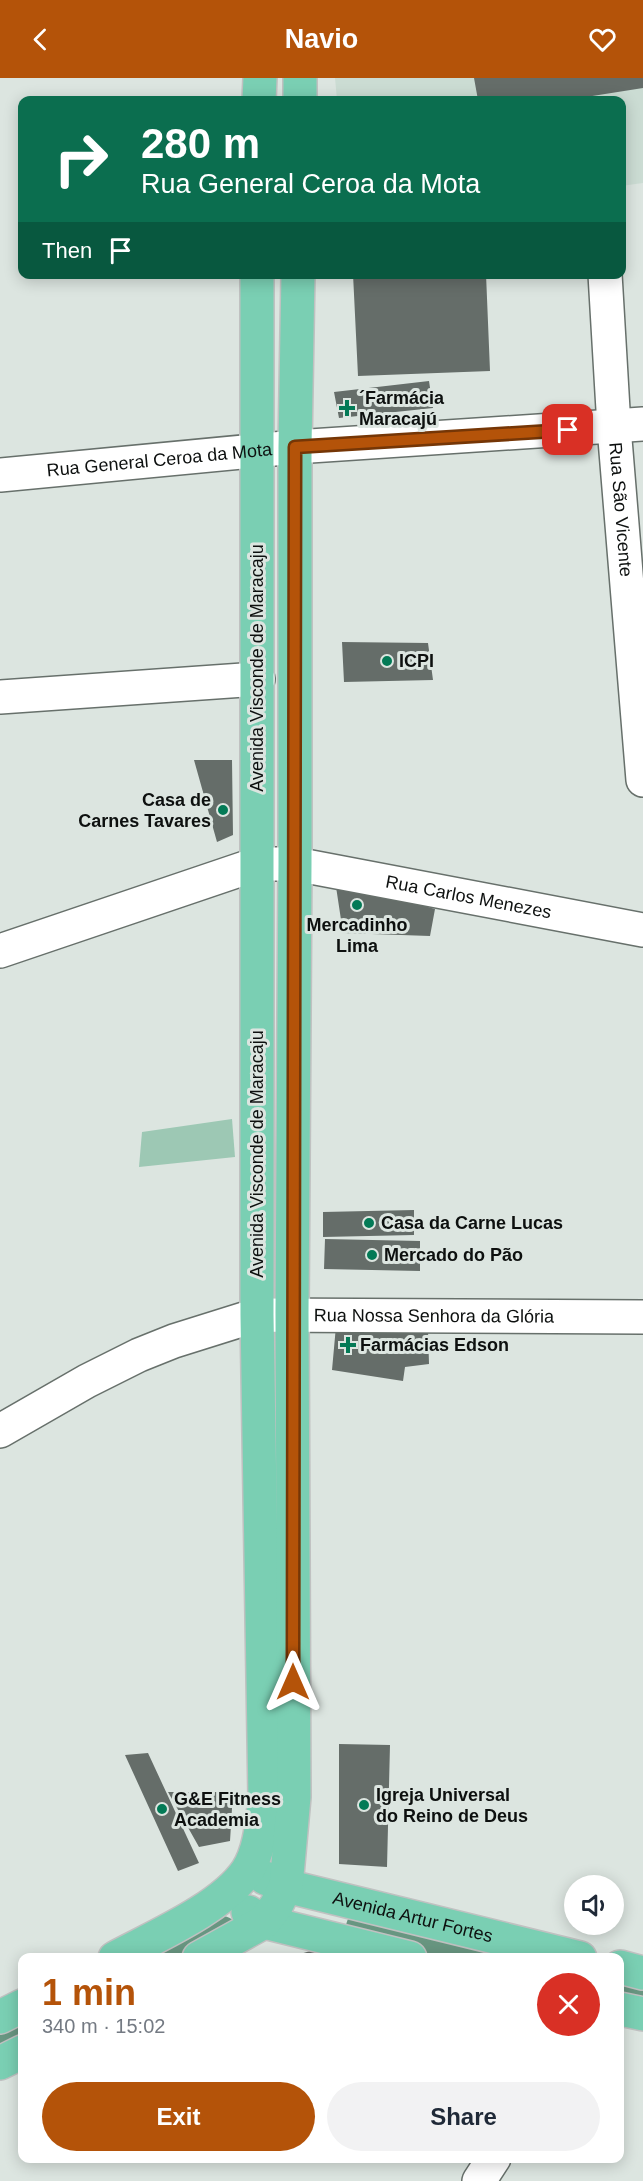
<!DOCTYPE html>
<html lang="en">
<head>
<meta charset="utf-8">
<style>
	body { margin:0; font-family:Arial,sans-serif; background:#f2f2f3; color:#1f2937; height:100vh; display:flex; flex-direction:column; font-size:22px; white-space:nowrap }
	* { box-sizing:border-box; margin:0 }
	p { font-size:20px; color:#747a83 }
	.icon { flex:none; width:33px; height:33px; fill:none; stroke:currentColor; stroke-width:2; stroke-linecap:round; stroke-linejoin:round }
	.map { position:relative; flex:1; overflow:hidden }
	.side { position:absolute; left:18px; top:1875px; width:606px; height:210px; display:flex; flex-direction:column; background:#fff; border-radius:12px; box-shadow:0 3px 15px #0003 }
	.side>* { flex:none }
	.guide { position:absolute; left:18px; top:18px; width:608px; height:183px; border-radius:12px; box-shadow:0 3px 15px #0003; background:#0b6e4f; color:#fff; overflow:hidden }
	.fabs { position:absolute; left:564px; top:1797px; display:grid; gap:12px }
	.fabs a { display:grid; place-items:center; width:60px; height:60px; border-radius:50%; background:#fff; box-shadow:0 3px 15px #0003; font-size:30px }
	.pin { position:absolute; display:grid; place-items:center; width:51px; height:51px; color:#fff; margin:-26px; border-radius:12px; box-shadow:0 3px 9px #0006 }
	.me { position:absolute; width:66px; margin:-33px; rotate:0deg; stroke-linejoin:round; filter:drop-shadow(0 0 4px #0008) }
	.turn { display:flex; align-items:center; gap:21px; height:126px; padding:0 24px; font-size:27px }
	.turn .icon { width:78px; height:78px; stroke-width:2.5 }
	.turn b { display:block; font-size:42px; line-height:51px }
	.then { display:flex; align-items:center; height:57px; padding:0 24px; background:#0003; gap:12px; font-size:22px }
	.round { display:grid; place-items:center; flex:none; width:63px; height:63px; border-radius:32px; background:#f2f2f3 }
	.overview { display:flex; align-items:center; justify-content:space-between; height:102px; padding:0 24px }
	h1 { font-size:36px; font-weight:800; line-height:45px; color:#b45309 }
	.primary-button { display:flex; gap:12px; margin-top:auto; padding:12px 24px }
	.primary-button a { flex:1; height:69px; border-radius:36px; background:#b45309; color:#fff; font-size:24px; font-weight:800; line-height:69px; text-align:center }
	.primary-button a+a { background:#f2f2f3; color:#1f2937 }
	header { display:flex; justify-content:space-between; align-items:center; height:78px; padding:0 24px; background:#b45309; color:#fff; font-size:27px; font-weight:800 }
	.map>svg:first-child { display:block }
	.built { fill:#cbdcd3 }
	.green { fill:#9dc8b4 }
	.lines { fill:none; stroke-linecap:round; stroke-linejoin:round }
	.canal { stroke:#689681; stroke-width:32 }
	.building { fill:#656d69 }
	.minor-casing { stroke:#67706b; stroke-width:36 }
	.major-casing { stroke:#c0c1c1; stroke-width:36 }
	.minor { stroke:#fff; stroke-width:33 }
	.major { stroke:#7acfb3; stroke-width:33 }
	.route-casing { stroke:#753606; stroke-width:15 }
	.route { stroke:#b45309; stroke-width:10 }
	.poi-dot { fill:#037a56; stroke:#dce5e0; stroke-width:2 }
	.labels { text-anchor:middle; dominant-baseline:central; stroke-width:6; stroke-linejoin:round; paint-order:stroke }
	.poi-label { font-size:18px; font-weight:bold; fill:#0d100f; stroke:#dce5e0; text-anchor:start }
	.street-label { font-size:18px; fill:#0d100f; stroke:#dce5e0 }
</style>
</head>
<body>
<header><svg class="icon" aria-label="back" viewBox="0 0 24 24"><path d="M15 5l-7 7 7 7"/></svg>Navio<svg class="icon" aria-label="heart" viewBox="0 0 24 24"><path d="M12 20l-8-8c-3-5 5-10 8-4 3-6 11-1 8 4z"/></svg></header>
<div class="map">
<svg width="643" height="2103" viewBox="0 0 643 2103">
	<rect width="100%" height="100%" fill="#dce5e0"/>
	<path class="built" d="M335,0H643V105L621,108V22H337Z"/>
	<path class="green" d="M232,1041L235,1079L139,1089L142,1054Z"/>
	<g class="lines">
		<path class="canal" d="M362,1849L491,1880
			M172,1880L222,1854
			M620,1910L643,1915
			M0,1967L22,1956"/>
	</g>
	<path class="building" d="M474,0H643V10L567,22H478Z
		M353,196H486L490,293L358,298Z
		M429,303L433,330L339,340L334,314Z
		M342,564L428,565L433,602L344,604Z
		M194,682H232L233,757L217,764Z
		M335,802L435,831L430,858L343,855Z
		M414,1132V1157L323,1159V1134Z
		M325,1161L420,1163V1193L324,1191Z
		M336,1248L428,1252L429,1286L405,1289L403,1303L332,1292Z
		M339,1666L390,1667L387,1789L339,1786Z
		M148,1675L199,1785L178,1793L125,1677Z
		M168,1714H233L230,1763L199,1769Z
		M317,1871L316,1880H290V1879Z"/>
	<g class="lines">
		<defs>
			<g id="minor">
				<path id="s1" d="M605,196L614,349L643,702"/>
				<path id="s2" d="M0,397L295,369L643,346"/>
				<path d="M0,619L258,601"/>
				<path id="s3" d="M0,873L257,786H295L643,852"/>
				<path id="s4" d="M0,1353L87,1303L139,1277L174,1263L257,1237L643,1239"/>
				<path d="M479,2103L494,2080"/>
			</g>
			<g id="major">
				<path d="M300,0V22"/>
				<path d="M259,22L260,0"/>
				<path id="s5" d="M265,1800L286,1808L580,1880"/>
				<path d="M248,1834L264,1844L410,1880"/>
				<path d="M115,1880C154,1859 222,1830 247,1793C260,1773 262,1745 265,1721L257,1237V196"/>
				<path d="M199,1880L264,1844L276,1828L286,1808L294,1719L292,1235L295,786V369L298,196"/>
				<path d="M620,1889L643,1895"/>
				<path d="M620,1931L643,1936"/>
				<path d="M0,1939L22,1928"/>
				<path d="M0,1985L22,1974"/>
			</g>
		</defs>
		<use href="#minor" class="minor-casing"/>
		<use href="#major" class="major-casing"/>
		<use href="#minor" class="minor"/>
		<use href="#major" class="major"/>
	</g>
	<g class="lines">
		<defs>
			<path id="route" d="M293,1604C293,1192 295,780 295,369L568,352"/>
		</defs>
		<use href="#route" class="route-casing"/>
		<use href="#route" class="route"/>
	</g>
	<g class="poi-dot">
		<path d="M344 321h6v6h6v6h-6v6h-6v-6h-6v-6h6z"/>
		<circle cx="387" cy="583" r="6"/>
		<circle cx="223" cy="732" r="6"/>
		<circle cx="357" cy="827" r="6"/>
		<circle cx="369" cy="1145" r="6"/>
		<circle cx="372" cy="1177" r="6"/>
		<path d="M345 1258h6v6h6v6h-6v6h-6v-6h-6v-6h6z"/>
		<circle cx="364" cy="1727" r="6"/>
		<circle cx="162" cy="1731" r="6"/>
	</g>
	<g class="labels">
		<g class="poi-label">
			<text x="359" y="320">´Farmácia<tspan x="359" dy="21">Maracajú</tspan></text>
			<text x="399" y="583">ICPI</text>
			<text x="211" y="722" text-anchor="end">Casa de<tspan x="211" dy="21">Carnes Tavares</tspan></text>
			<text x="357" y="847" text-anchor="middle">Mercadinho<tspan x="357" dy="21">Lima</tspan></text>
			<text x="381" y="1145">Casa da Carne Lucas</text>
			<text x="384" y="1177">Mercado do Pão</text>
			<text x="360" y="1267">Farmácias Edson</text>
			<text x="376" y="1717">Igreja Universal<tspan x="376" dy="21">do Reino de Deus</tspan></text>
			<text x="174" y="1721">G&amp;E Fitness<tspan x="174" dy="21">Academia</tspan></text>
		</g>
		<g class="street-label">
			<text stroke="none"><textPath href="#s2" startOffset="160">Rua General Ceroa da Mota</textPath></text>
			<text stroke="none"><textPath href="#s1" startOffset="236">Rua São Vicente</textPath></text>
			<text transform="translate(257 590) rotate(-90)">Avenida Visconde de Maracaju</text>
			<text stroke="none"><textPath href="#s3" startOffset="486">Rua Carlos Menezes</textPath></text>
			<text transform="translate(257 1076) rotate(-90)">Avenida Visconde de Maracaju</text>
			<text stroke="none"><textPath href="#s4" startOffset="460">Rua Nossa Senhora da Glória</textPath></text>
			<text stroke="none"><textPath href="#s5" startOffset="153">Avenida Artur Fortes</textPath></text>
		</g>
	</g>
</svg>
<div class="fabs">
<a><svg class="icon" aria-label="sound" viewBox="0 0 24 24"><path d="M4 9h4l5-4v14l-5-4H4zM17 9q2 3 0 6"/></svg></a>
</div>
<div class="pin" style="left:568px;top:352px;background:#d93025"><svg class="icon" aria-label="arrive" viewBox="0 0 24 24"><path d="M6 21V4h12l-3 4 3 4H6"/></svg></div>
<svg class="me" style="left:293px;top:1604px" viewBox="-20 -20 40 40"><path d="M0-17L14 15 0 8-14 15z" fill="#b45309" stroke="#fff" stroke-width="4"/></svg>
<div class="guide">
<div class="turn"><svg class="icon" aria-label="right" viewBox="0 0 24 24"><path d="M7 20v-9h11M14 6l5 5-5 5"/></svg><div><b>280 m</b>Rua General Ceroa da Mota</div></div>
<div class="then">Then<svg class="icon" aria-label="arrive" viewBox="0 0 24 24"><path d="M6 21V4h12l-3 4 3 4H6"/></svg></div>
</div>
<section class="side">
<div class="overview"><div><h1>1 min</h1><p>340 m · 15:02</p></div><a class="round" style="background:#d93025;color:#fff"><svg class="icon" aria-label="close" viewBox="0 0 24 24"><path d="M6 6l12 12M18 6L6 18"/></svg></a></div>
<div class="primary-button"><a>Exit</a><a>Share</a></div>
</section>
</div>
</body>
</html>
